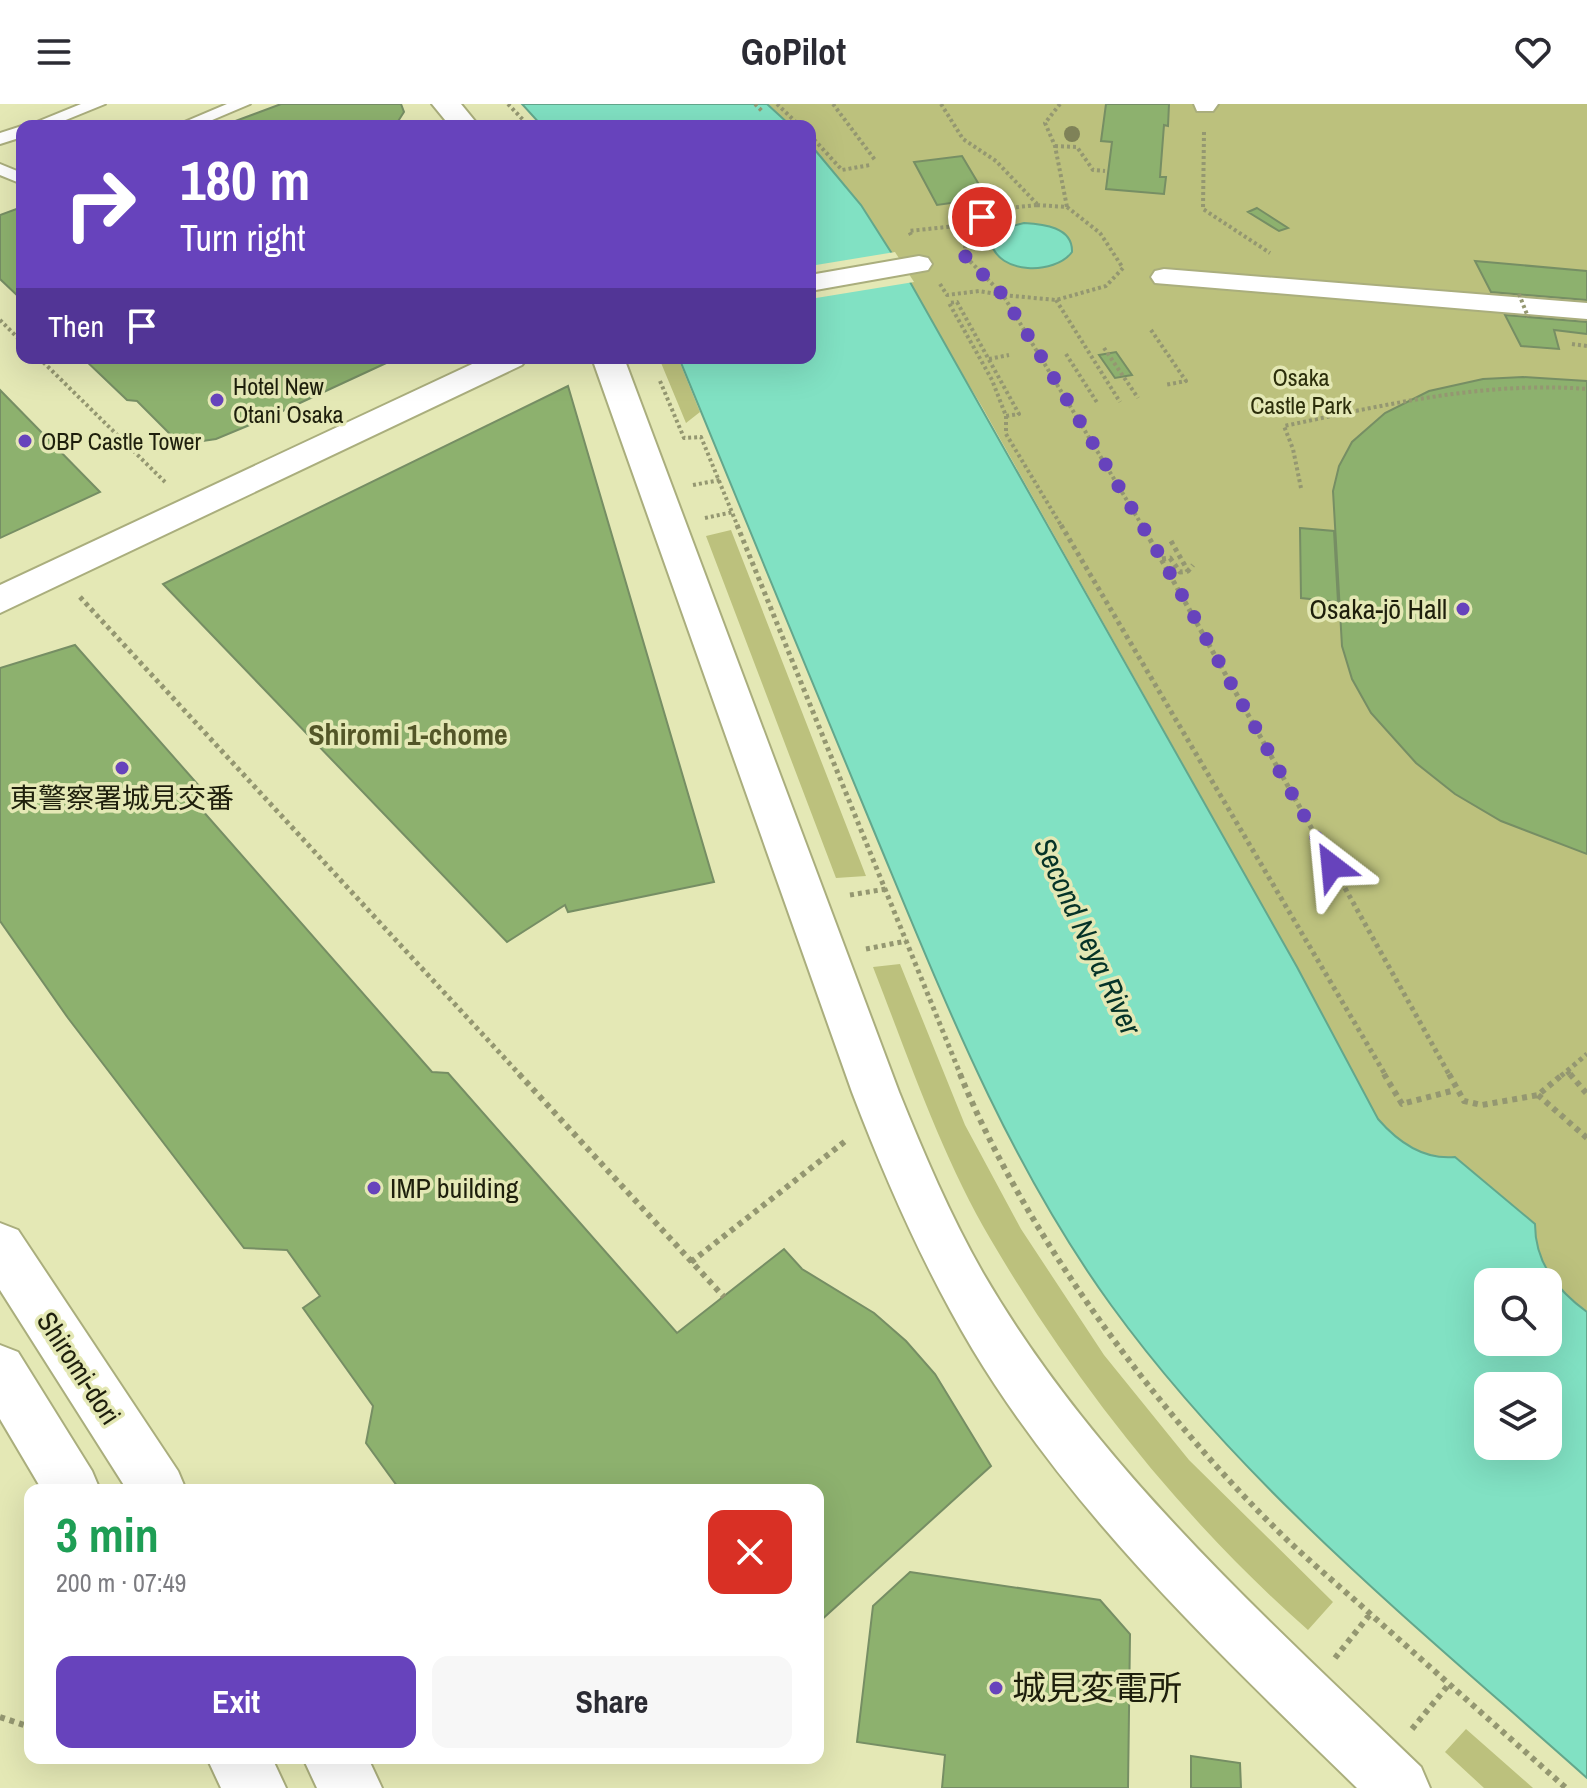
<!DOCTYPE html>
<html lang="en">
<head>
<meta charset="utf-8">
<style>
	body { margin:0; font-family:"Archivo Narrow","Noto Sans JP",sans-serif; background:#f7f7f7; color:#2b2b33; height:100vh; display:flex; flex-direction:column; font-size:30px; white-space:nowrap }
	* { box-sizing:border-box; margin:0 }
	p { font-size:26px; color:#7c7c81 }
	.icon { flex:none; width:44px; height:44px; fill:none; stroke:currentColor; stroke-width:2; stroke-linecap:round; stroke-linejoin:round }
	.map { position:relative; flex:1; overflow:hidden }
	.drawer { position:absolute; left:24px; top:1380px; width:800px; height:280px; display:flex; flex-direction:column; background:#fff; border-radius:16px; box-shadow:0 8px 32px #0002 }
	.drawer>* { flex:none }
	.banner { position:absolute; left:16px; top:16px; width:800px; height:244px; border-radius:16px; box-shadow:0 8px 32px #0002; background:#6743bc; color:#fff; overflow:hidden }
	.controls { position:absolute; left:1474px; top:1164px; display:grid; gap:16px }
	.controls a { display:grid; place-items:center; width:88px; height:88px; border-radius:16px; background:#fff; box-shadow:0 8px 32px #0002; font-size:40px }
	.pin { position:absolute; display:grid; place-items:center; width:68px; height:68px; color:#fff; margin:-34px; border:4px solid #fff; border-radius:50%; box-shadow:0 2px 8px #0007 }
	.me { position:absolute; width:88px; margin:-44px; rotate:331deg; stroke-linejoin:round; filter:drop-shadow(0 0 6px #0008) }
	.turn { display:flex; align-items:center; gap:28px; height:168px; padding:0 32px; font-size:36px }
	.turn .icon { width:104px; height:104px; stroke-width:2.5 }
	.turn b { display:block; font-size:56px; line-height:68px }
	.then { display:flex; align-items:center; height:76px; padding:0 32px; background:#0003; gap:16px; font-size:30px }
	.round { display:grid; place-items:center; flex:none; width:84px; height:84px; border-radius:16px; background:#f7f7f7 }
	.overview { display:flex; align-items:center; justify-content:space-between; height:136px; padding:0 32px }
	h1 { font-size:48px; font-weight:700; line-height:60px; color:#1e9e55 }
	.action { display:flex; gap:16px; margin-top:auto; padding:16px 32px }
	.action a { flex:1; height:92px; border-radius:16px; background:#6743bc; color:#fff; font-size:32px; font-weight:700; line-height:92px; text-align:center }
	.action a+a { background:#f7f7f7; color:#2b2b33 }
	header { display:flex; justify-content:space-between; align-items:center; height:104px; padding:0 32px; background:#fff; font-size:36px; font-weight:700 }
	.map>svg:first-child { display:block }
	.green { fill:#bcc17d }
	.water { fill:#81e1c3; stroke:#63a78c; stroke-width:2; fill-rule:evenodd }
	.pier { fill:#e4e8b5 }
	.building { fill:#8db16e; stroke:#768e64; stroke-width:2 }
	.lines { fill:none; stroke-linecap:round; stroke-linejoin:round }
	.service-casing { stroke:#aaae7d; stroke-width:4 }
	.pedestrian-casing { stroke:#aaae7d; stroke-width:4 }
	.tertiary-casing { stroke:#aaae7d; stroke-width:4 }
	.path-far2 { stroke:#949771; stroke-width:4; stroke-dasharray:3 3; stroke-linecap:butt }
	.path-far1 { stroke:#949771; stroke-width:5; stroke-dasharray:4 4; stroke-linecap:butt }
	.path { stroke:#949771; stroke-width:6; stroke-dasharray:5 5; stroke-linecap:butt }
	.service { fill:#fff; fill-rule:evenodd }
	.pedestrian { fill:#fff; fill-rule:evenodd }
	.tertiary { fill:#fff; fill-rule:evenodd }
	.path-bridge { stroke:#949771; stroke-width:4; stroke-dasharray:3 3; stroke-linecap:butt }
	.tree { fill:#7f8258 }
	.route { stroke:#6743bc; stroke-width:14; stroke-dasharray:0 25.2 }
	.poi-dot { fill:#6743bc; stroke:#e4e8b5; stroke-width:3 }
	.labels { text-anchor:middle; dominant-baseline:central; stroke-width:7; stroke-linejoin:round; paint-order:stroke }
	.far-park-label { font-size:24px; fill:#2c2e0b; stroke:#e4e8b5 }
	.far-poi-label { font-size:24px; fill:#1e1f0c; stroke:#e4e8b5; text-anchor:start }
	.poi-label { font-size:28px; fill:#1e1f0c; stroke:#e4e8b5; text-anchor:end }
	.street-label { font-size:28px; fill:#1e1f0c; stroke:#e4e8b5 }
	.neighbourhood-label { font-size:30px; font-weight:bold; fill:#535628; stroke:#e4e8b5 }
	.water-label { font-size:30px; font-style:italic; fill:#053328; stroke:#e4e8b5 }
	.near-poi-label { font-size:34px; fill:#1e1f0c; stroke:#e4e8b5; text-anchor:start }
</style>
</head>
<body>
<header><svg class="icon" aria-label="menu" viewBox="0 0 24 24"><path d="M4 6h16M4 12h16M4 18h16"/></svg>GoPilot<svg class="icon" aria-label="heart" viewBox="0 0 24 24"><path d="M12 20l-8-8c-3-5 5-10 8-4 3-6 11-1 8 4z"/></svg></header>
<div class="map">
<svg width="1587" height="1684" viewBox="0 0 1587 1684">
	<rect width="100%" height="100%" fill="#e4e8b5"/>
	<path class="green" d="M767,0H1587V1208C1557,1185 1535,1159 1535,1120L1455,1053C1424,1055 1398,1038 1378,1015L1297,863L981,301L861,101L810,40V22H791Z
		M659,254H678L700,308L686,319Z
		M731,426L866,772L836,774L706,432Z
		M900,860L965,1021L1021,1125L1104,1251L1189,1356L1333,1498L1308,1526C1182,1415 1076,1281 991,1136C941,1051 909,955 873,863Z
		M1466,1625L1533,1684H1484L1445,1648Z"/>
	<path class="water" d="M522,0H767L791,22H542Z
		M810,40L861,101L910,178L1297,863L1378,1015C1398,1038 1424,1056 1455,1053L1535,1120C1535,1159 1557,1186 1587,1208V1674C1420,1525 1243,1383 1111,1201C1008,1059 943,893 876,732C810,573 744,413 679,254H810ZM1488,1178H1548V1238H1488ZM1488,1282H1548V1342H1488Z
		M1024,119C1043,120 1073,123 1072,148C1055,171 998,171 991,138L1001,125Z"/>
	<path class="pier" d="M895,148L914,178L810,195V162Z"/>
	<path class="building" d="M281,0H401L404,8L395,22H222Z
		M1106,0H1169L1168,22L1164,21L1160,73H1166L1164,90L1106,85L1112,38L1101,37Z
		M962,52L987,94L937,101L914,58Z
		M22,103V196L0,175V111Z
		M1257,104L1288,124L1279,127L1248,108Z
		M1475,157L1587,167V196L1491,188Z
		M1505,211L1587,218V230L1554,226L1559,245L1521,242Z
		M1116,248L1132,271L1115,274L1099,251Z
		M83,254H397L274,311L216,335L196,338L172,332L137,297L127,296Z
		M1523,273L1587,277V750L1501,717L1455,690L1416,659L1371,609L1352,575L1342,542L1333,387L1339,362L1352,338L1385,309L1429,287L1483,275Z
		M568,282L714,778L568,808L565,801L507,838L163,480Z
		M0,286L100,388L0,434Z
		M1300,424L1334,427L1338,498L1301,494Z
		M75,541L200,683L194,697L432,968L448,969L677,1229L784,1145L802,1165L874,1209L906,1237L935,1270L991,1362L818,1519V1386H400L366,1339L373,1302L303,1204L320,1192L287,1146L244,1144L68,914L0,817V564Z
		M910,1468L1100,1496L1130,1530L1128,1684H942L945,1651L857,1638L873,1502Z
		M1191,1652L1240,1659L1241,1684H1191Z"/>
	<g class="lines">
		<defs>
			<path id="service" d="M81,0H105L51,22H27Z
				M227,0H250L198,22H175Z
				M22,22V33L0,40V29Z
				M0,60L22,69V80L0,71Z"/>
			<path id="pedestrian" d="M1194,0H1218L1213,7H1197Z
				M919,152L928,154L932,160L928,166L810,187V171Z
				M1164,165L1587,199V215L1155,179L1151,173L1155,167Z"/>
			<path id="tertiary" d="M432,0H461L479,22H450Z
				M485,254H527L522,261L0,509V481Z
				M592,254H624L899,988C924,1050 950,1111 983,1169C1094,1360 1264,1512 1421,1663L1430,1684H1357C1219,1549 1074,1413 973,1246C924,1164 886,1077 852,988Z
				M0,1119L18,1126L178,1367L186,1386H127L0,1186Z
				M0,1241L18,1248L92,1367L100,1386H42L0,1315Z
				M207,1654H272L286,1684H221Z
				M303,1654H368L382,1684H317Z"/>
		</defs>
		<use href="#service" class="service-casing"/>
		<use href="#pedestrian" class="pedestrian-casing"/>
		<use href="#tertiary" class="tertiary-casing"/>
		<path class="path-far2" d="M508,0L529,22
			M755,0L763,8
			M777,0L800,22
			M833,0L875,56
			M941,0L963,35L996,57L1037,100
			M1060,0L1045,19L1055,42L1067,103
			M1204,28L1203,105L1270,149
			M810,31L842,66L870,61
			M1055,42L1077,43L1093,66L1105,67
			M1037,101L1067,103L1100,129L1123,164L1106,182L1056,196L1003,191L965,152V121L999,105Z
			M911,131L909,127L965,121
			M940,180L947,191L979,187L1003,191L1143,423
			M1056,196L1120,298
			M957,198L1019,310L1006,312L992,276L949,199Z
			M0,216L22,238
			M1151,226L1186,277L1165,281
			M1572,240L1587,242
			M1104,244L1138,294
			M1066,250L1098,300
			M39,254L165,378
			M989,255L1009,251
			M660,277L684,334L701,333L738,423
			M1006,312V330L1062,423
			M693,381L720,376
			M1301,384L1293,345L1284,322C1385,301 1483,277 1587,285
			M705,414L733,408"/>
		<path class="path-far1" d="M737,421L961,972
			M1061,421L1386,972
			M1142,421L1450,972
			M1171,437L1188,467
			M1162,455L1170,454L1180,468L1188,467L1193,461
			M80,493L521,972
			M850,791L886,785
			M866,845L906,837
			M1567,967L1587,950
			M1561,972L1567,967L1571,972"/>
		<path class="path" d="M519,970L724,1193
			M960,970C1026,1132 1156,1307 1281,1430C1311,1459 1344,1486 1376,1515C1439,1571 1503,1628 1566,1684
			M1384,970L1402,1000L1455,986
			M1449,970L1464,997L1482,1001L1538,991L1563,970
			M1570,970L1587,990
			M1538,991L1587,1034
			M691,1158L848,1035
			M1335,1554L1371,1509
			M0,1613L30,1623
			M1412,1625L1450,1579"/>
		<use href="#service" class="service"/>
		<use href="#pedestrian" class="pedestrian"/>
		<use href="#tertiary" class="tertiary"/>
		<path class="path-bridge" d="M1519,190L1528,213"/>
	</g>
	<circle class="tree" cx="1072" cy="30" r="8"/>
	<g class="lines">
		<path class="route" d="M982,113L965,121V152L1003,191L1042,254L1162,455L1332,762"/>
	</g>
	<g class="poi-dot">
		<circle cx="217" cy="296" r="8"/>
		<circle cx="25" cy="337" r="8"/>
		<circle cx="1463" cy="505" r="8"/>
		<circle cx="122" cy="664" r="8"/>
		<circle cx="374" cy="1084" r="8"/>
		<circle cx="996" cy="1584" r="8"/>
	</g>
	<g class="labels">
		<g class="far-park-label">
			<text x="1301" y="273">Osaka<tspan x="1301" dy="28">Castle Park</tspan></text>
		</g>
		<g class="far-poi-label">
			<text x="233" y="282">Hotel New<tspan x="233" dy="28">Otani Osaka</tspan></text>
			<text x="41" y="337">OBP Castle Tower</text>
		</g>
		<g class="poi-label">
			<text x="1447" y="505">Osaka-jō Hall</text>
			<text x="122" y="694" text-anchor="middle">東警察署城見交番</text>
			<text x="390" y="1084" text-anchor="start">IMP building</text>
		</g>
		<g class="street-label">
			<text transform="translate(79 1264) rotate(57)">Shiromi-dori</text>
		</g>
		<g class="neighbourhood-label">
			<text x="408" y="630">Shiromi 1-chome</text>
		</g>
		<g class="water-label">
			<text transform="translate(1088 832) rotate(65)">Second Neya River</text>
		</g>
		<g class="near-poi-label">
			<text x="1012" y="1584">城見変電所</text>
		</g>
	</g>
</svg>
<div class="controls">
<a><svg class="icon" aria-label="search" viewBox="0 0 24 24"><circle cx="10" cy="10" r="6"/><path d="M15 15l6 6"/></svg></a>
<a><svg class="icon" aria-label="layers" viewBox="0 0 24 24"><path d="M12 4l9 5-9 5-9-5zM3 14l9 5 9-5"/></svg></a>
</div>
<div class="pin" style="left:982px;top:113px;background:#d93025"><svg class="icon" aria-label="arrive" viewBox="0 0 24 24"><path d="M6 21V4h12l-3 4 3 4H6"/></svg></div>
<svg class="me" style="left:1332px;top:762px" viewBox="-20 -20 40 40"><path d="M0-17L14 15 0 8-14 15z" fill="#6743bc" stroke="#fff" stroke-width="4"/></svg>
<div class="banner">
<div class="turn"><svg class="icon" aria-label="right" viewBox="0 0 24 24"><path d="M7 20v-9h11M14 6l5 5-5 5"/></svg><div><b>180 m</b>Turn right</div></div>
<div class="then">Then<svg class="icon" aria-label="arrive" viewBox="0 0 24 24"><path d="M6 21V4h12l-3 4 3 4H6"/></svg></div>
</div>
<section class="drawer">
<div class="overview"><div><h1>3 min</h1><p>200 m · 07:49</p></div><a class="round" style="background:#d93025;color:#fff"><svg class="icon" aria-label="close" viewBox="0 0 24 24"><path d="M6 6l12 12M18 6L6 18"/></svg></a></div>
<div class="action"><a>Exit</a><a>Share</a></div>
</section>
</div>
</body>
</html>
